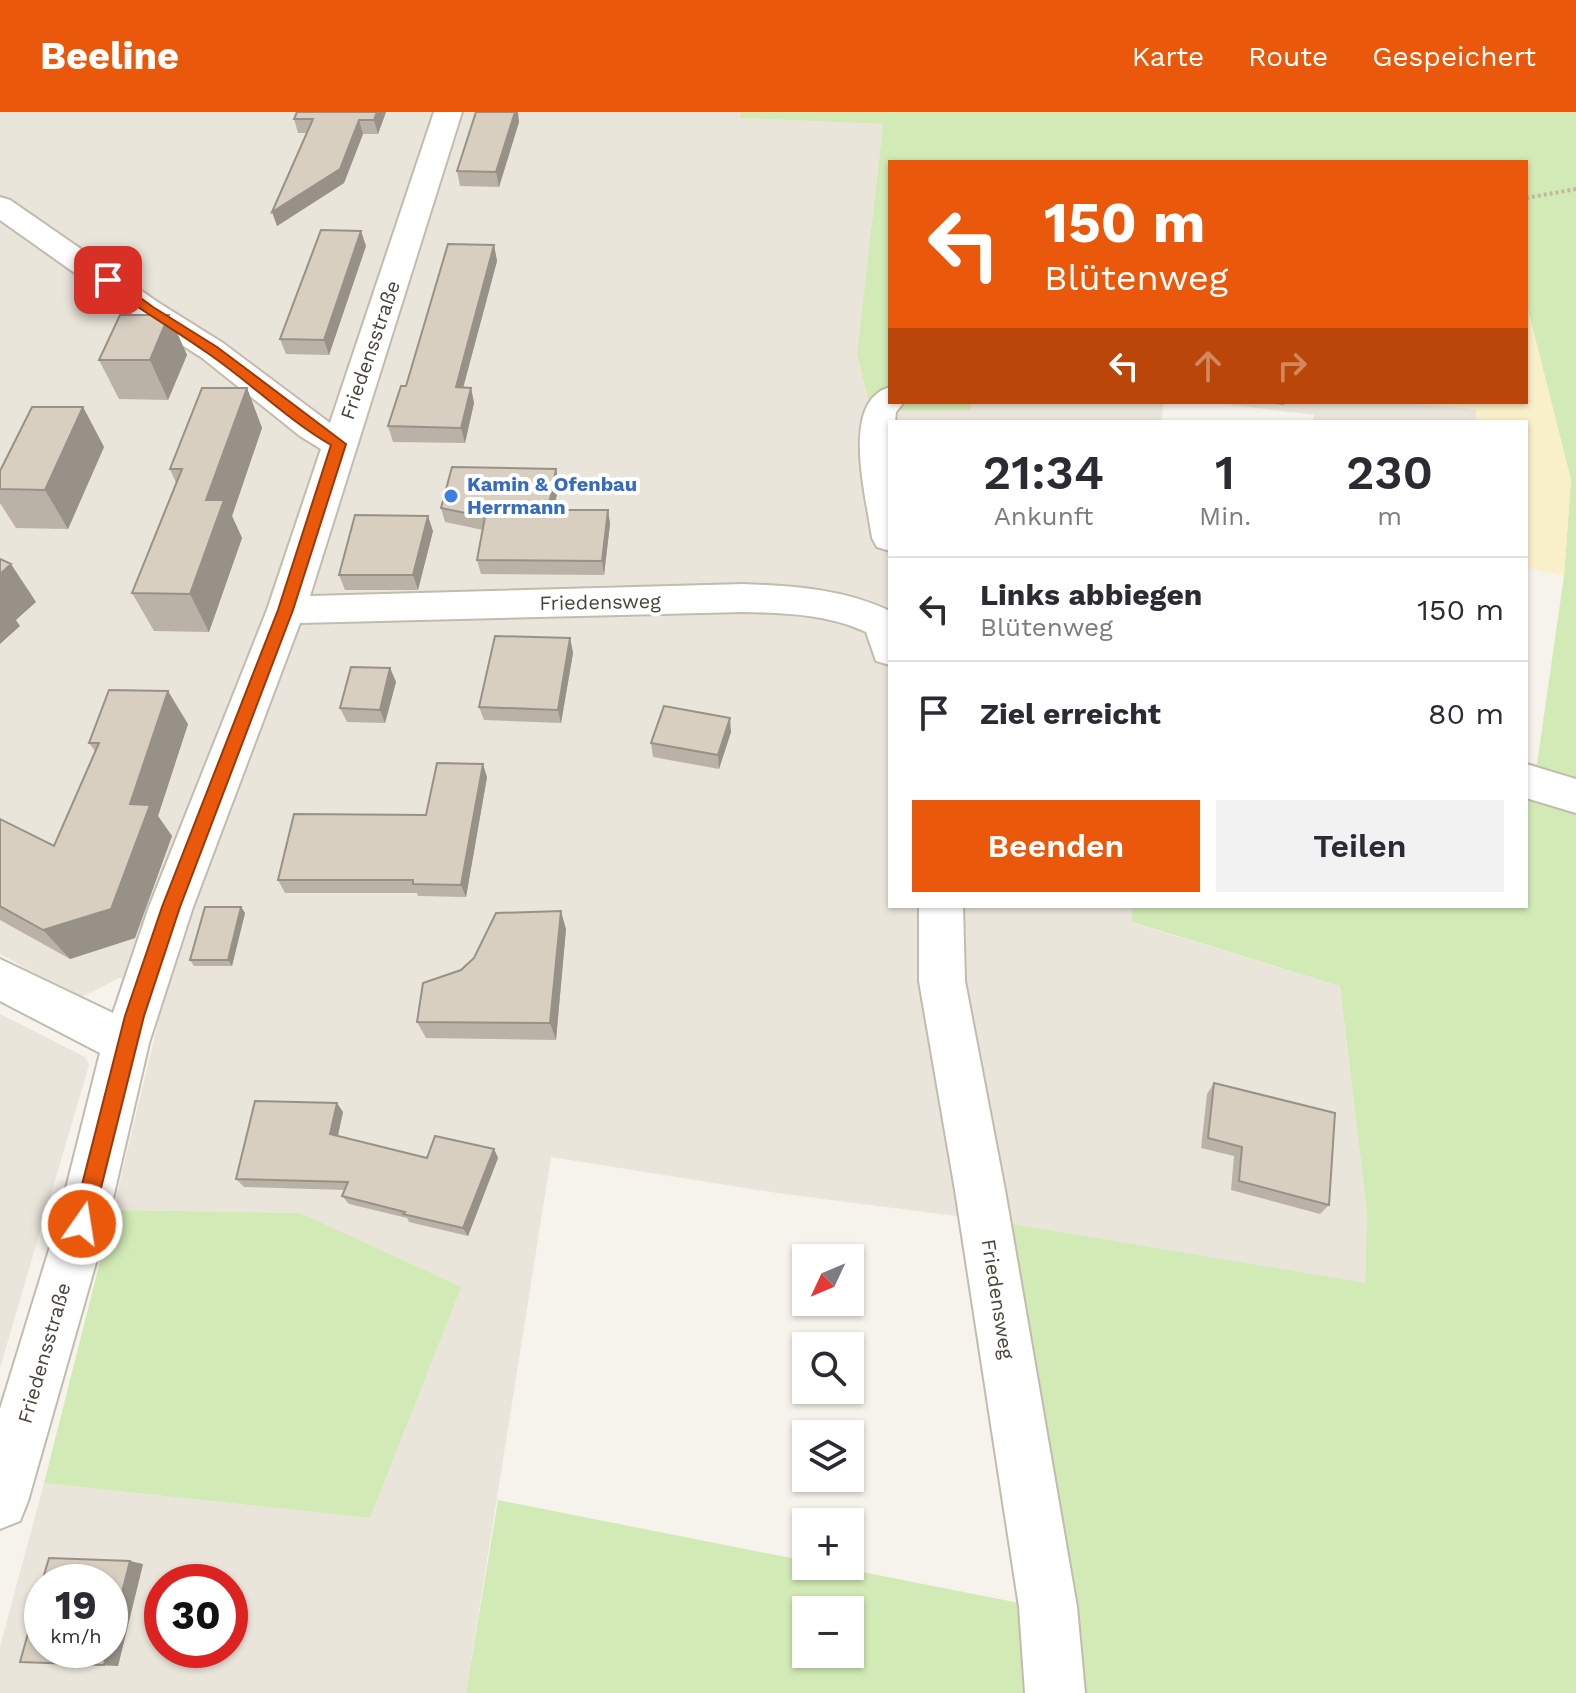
<!DOCTYPE html>
<html lang="de">
<head>
<meta charset="utf-8">
<style>
	body { margin:0; font-family:"Work Sans",sans-serif; background:#f2f2f3; color:#2b2b33; height:100vh; display:flex; flex-direction:column; font-size:30px; white-space:nowrap }
	* { box-sizing:border-box; margin:0 }
	p { font-size:26px; color:#7c7c81 }
	.icon { flex:none; width:44px; height:44px; fill:none; stroke:currentColor; stroke-width:2; stroke-linecap:round; stroke-linejoin:round }
	.map { position:relative; flex:1; overflow:hidden }
	.sheet { position:absolute; left:888px; top:308px; width:640px; height:488px; display:flex; flex-direction:column; background:#fff; border-radius:0px; box-shadow:0 2px 6px #0004 }
	.sheet>* { flex:none }
	.guide { position:absolute; left:888px; top:48px; width:640px; height:244px; border-radius:0px; box-shadow:0 2px 6px #0004; background:#ea580c; color:#fff; overflow:hidden }
	.needle { width:52px; rotate:226deg }
	.controls { position:absolute; left:792px; top:1132px; display:grid; gap:16px }
	.controls a { display:grid; place-items:center; width:72px; height:72px; border-radius:0px; background:#fff; box-shadow:0 2px 6px #0004; font-size:40px }
	.speed { position:absolute; left:24px; top:1452px; display:flex; gap:16px; font-size:40px; font-weight:700; text-align:center }
	.speed>* { display:grid; place-content:center; width:104px; height:104px; border-radius:50%; background:#fff; box-shadow:0 2px 6px #0004; line-height:1 }
	.speed small { font-size:20px; font-weight:400 }
	.speed .limit { border:12px solid #d22; background:#fff; color:#111 }
	.pin { position:absolute; display:grid; place-items:center; width:68px; height:68px; color:#fff; margin:-34px; border-radius:16px; box-shadow:0 4px 12px #0006 }
	.me { position:absolute; width:88px; margin:-44px; rotate:13deg; stroke-linejoin:round; filter:drop-shadow(0 0 6px #0008) }
	.turn { display:flex; align-items:center; gap:28px; height:168px; padding:0 24px; font-size:36px }
	.turn .icon { width:104px; height:104px; stroke-width:2.5 }
	.turn b { display:block; font-size:56px; line-height:68px }
	.lanes { display:flex; align-items:center; height:76px; padding:0 24px; background:#0003; justify-content:center; gap:40px; direction:ltr }
	.lanes .off { opacity:.35 }
	.eta { display:flex; justify-content:space-evenly; align-items:center; height:136px; text-align:center }
	.eta b { font-size:48px; font-weight:600; line-height:56px }
	.primary-button { display:flex; gap:16px; margin-top:auto; padding:16px 24px }
	.primary-button a { flex:1; height:92px; border-radius:0px; background:#ea580c; color:#fff; font-size:32px; font-weight:600; line-height:92px; text-align:center }
	.primary-button a+a { background:#f2f2f3; color:#2b2b33 }
	ul { padding:0; list-style:none }
	li { display:flex; align-items:center; gap:24px; height:104px; padding:0 24px; border-top:2px solid #e1e1e2 }
	li div { flex:1 }
	li b { display:block; font-size:30px }
	li em { font-style:normal }
	header { display:flex; align-items:center; gap:48px; box-sizing:border-box; height:112px; padding:0 40px; background:#ea580c; color:#fff }
	header strong { font-size:38px }
	nav { display:flex; gap:44px; margin-inline-start:auto; font-size:28px }
	.map>svg:first-child { display:block }
	.residential { fill:#eae5da; fill-rule:evenodd }
	.green { fill:#d2eab5; fill-rule:evenodd }
	.sand { fill:#f9efc9 }
	.lines { fill:none; stroke-linecap:round; stroke-linejoin:round }
	.minor-casing { stroke:#c2bbae; stroke-width:4 }
	.path { stroke:#c4b79f; stroke-width:4; stroke-dasharray:3 3; stroke-linecap:butt }
	.minor { fill:#fff; fill-rule:evenodd }
	.wall { fill:#bab2a6 }
	.shaded-wall { fill:#979187 }
	.building { fill:#d8cfc1; stroke:#979187; stroke-width:2 }
	.route { fill:#ea580c; stroke:#983908; stroke-width:2 }
	.shop-dot { fill:#3f7fe0; stroke:#fff; stroke-width:3 }
	.labels { text-anchor:middle; dominant-baseline:central; stroke-width:8; stroke-linejoin:round; paint-order:stroke }
	.street-label { font-size:20px; fill:#4b4439; stroke:#fff }
	.shop-label { font-size:20px; font-weight:bold; fill:#366cbe; stroke:#fff; text-anchor:start }
</style>
</head>
<body>
<header>
<strong>Beeline</strong>
<nav><a>Karte</a><a>Route</a><a>Gespeichert</a></nav>
</header>
<div class="map">
<svg width="1576" height="1581" viewBox="0 0 1576 1581">
	<rect width="100%" height="100%" fill="#f6f3ec"/>
	<path class="residential" d="M0,0H741V6L883,12L857,242L871,299L970,298L973,290H1164L1161,310H890V794H1132L1133,811L1340,874L1367,1101L1365,1172L995,1109L777,1081L551,1045L466,1581H0V1535L44,1371L370,1406L300,1101L113,1098L167,873L119,866L80,886L0,842ZM42,1470H110V1538H42ZM162,1470H230V1538H162Z
		M1208,290H1417L1477,297L1476,310H1313L1314,303Z
		M0,902L85,945L89,953L0,1256Z"/>
	<path class="green" d="M741,0H1576V1581H1068L995,1109L1365,1171L1367,1101L1340,874L1132,810V794H1526V650L1537,652L1564,464L1571,368L1526,190V50H890V290H973L970,298L871,299L857,242L883,12L740,6Z
		M113,1098L300,1101L461,1175L370,1406L44,1371Z
		M498,1388L806,1449V1454H832L1035,1494L1042,1581H466ZM806,1498H850V1542H806Z"/>
	<path class="sand" d="M1526,190L1571,368L1564,464L1526,455V310H1476V297L1416,292L1526,290Z"/>
	<g class="lines">
		<defs>
			<path id="minor" d="M434,0H462L310,484L743,472C794,474 843,477 890,499V553L876,549L866,520C827,502 786,501 743,500L300,511L193,795L149,931L107,1112L28,1389L20,1409L0,1417V1297L57,1112L100,941L0,889V847L113,901L149,795L267,498L321,337L300,324L201,245L137,205L0,108V85L10,88L159,191L223,231L330,311Z
				M890,275V290H904L896,300L895,310H890V439L877,435L872,426C867,387 839,289 890,275Z
				M1526,652L1576,667V701L1526,686Z
				M919,794H963L965,869L1005,1078L1077,1495L1085,1581H1025L1019,1495L955,1078L919,869Z"/>
		</defs>
		<use href="#minor" class="minor-casing"/>
		<path class="path" d="M1526,86L1576,77"/>
		<use href="#minor" class="minor"/>
	</g>
	<path class="wall" d="M386,0L378,22H363L344,71L277,114L307,21H298L294,7Z
		M519,10L499,75L460,74L457,59Z
		M494,133L497,149L463,276H471L474,291L465,331L393,330L388,314L406,274Z
		M366,134L329,243L286,242L280,227Z
		M169,203L187,243L168,288L119,287L99,248Z
		M247,276L262,316L232,404L242,426L209,520L154,519L132,481L176,371L170,357Z
		M1258,290H1285L1284,293Z
		M83,295L104,335L68,417L16,416L0,391V359Z
		M559,371L554,398H608L610,412L604,463L481,462L477,448L483,418L445,410L441,396Z
		M433,419L418,478H345L339,463Z
		M570,526L573,541L561,611L484,608L479,595Z
		M390,556L396,570L385,611L347,610L340,596Z
		M188,612L158,704L172,724L135,826L70,847L0,808V707L54,734L95,639L89,631Z
		M731,620L719,657L653,645L651,631Z
		M487,665L466,785L418,784L417,781H285L278,768L426,703Z
		M241,795L245,801L232,854H194L190,848Z
		M566,817L556,928L426,926L417,910L461,858Z
		M1214,971L1329,1093L1320,1102L1231,1078L1234,1044L1201,1036L1207,982Z
		M343,1000L338,1024L427,1046L494,1037L498,1046L468,1124L409,1110L407,1106L349,1092L342,1084L345,1078L244,1075L236,1067Z
		M143,1452L118,1554L20,1550Z"/>
	<path class="shaded-wall" d="M377,0H386L378,22L374,8Z
		M515,0H518L519,10L499,75L496,60Z
		M359,8L363,22L344,71L277,114L272,100Z
		M361,119L366,134L329,243L324,228Z
		M494,133L497,149L459,291L456,275Z
		M169,203L187,243L168,288L150,248Z
		M247,276L262,316L232,404L242,426L209,520L190,482L206,388Z
		M471,276L474,291L465,331L461,316Z
		M83,295L104,335L68,417L45,378Z
		M556,357L559,371L551,412L548,398Z
		M608,398L610,412L604,463L602,449Z
		M428,404L433,419L418,478L413,463Z
		M11,452L36,490L16,508L20,514L0,532V462Z
		M570,526L573,541L561,611L558,598Z
		M390,556L396,570L385,611L380,598Z
		M168,579L188,612L158,704L172,724L135,826L70,847L43,818L130,692Z
		M730,606L731,620L719,657L718,643Z
		M483,652L487,665L466,785L461,773Z
		M241,795L245,801L232,854L228,848Z
		M561,799L566,817L556,928L550,911Z
		M337,991L343,1000L336,1031L330,1022Z
		M494,1037L498,1046L468,1124L463,1116Z
		M130,1449L143,1452L118,1554L104,1553L107,1538H110V1528Z"/>
	<path class="building" d="M297,0H377L374,8H359L340,57L272,100L313,7H294Z
		M476,0H515L496,60L457,59Z
		M321,118L361,119L324,228L280,227Z
		M448,132L494,133L456,275L471,276L461,316L388,314L401,274H406Z
		M120,203H169L150,248H99Z
		M202,276H247L206,388H224L190,482L132,481L182,357H170Z
		M32,295H83L45,378L0,377V359Z
		M452,355L556,357L548,398H608L602,449L477,448L485,405L441,396Z
		M355,403L428,404L413,463H339Z
		M0,447L11,452L0,462Z
		M495,524L570,526L558,598L479,595Z
		M351,555L390,556L380,598L340,596Z
		M109,578L168,579L130,692L150,693L111,797L43,818L0,794V707L54,734L99,631H89Z
		M664,594L730,606L718,643L651,631Z
		M437,651L483,652L461,773L413,772V768H278L294,702L426,703Z
		M205,795H241L228,848H190Z
		M561,799L550,911L417,910L423,871L461,858L474,846L496,801Z
		M1214,971L1335,1001L1329,1093L1239,1069L1242,1035L1208,1026Z
		M255,989L337,991L330,1022L427,1046L435,1024L494,1037L463,1116L403,1102L405,1100L342,1084L348,1070L236,1067Z
		M49,1446L130,1449L110,1528V1470H42Z
		M42,1471V1538H107L104,1553L20,1550Z"/>
	<path class="route" d="M103,165H112L153,195L217,235L346,332L293,498L180,795L144,904L92,1112L89,1120L82,1123L75,1120L72,1112L125,904L162,795L278,498L331,333C286,307 249,269 206,240C172,216 137,196 103,171Z"/>
	<circle class="shop-dot" cx="451" cy="384" r="8"/>
	<g class="labels">
		<g class="street-label">
			<text transform="translate(370 238) rotate(-71)">Friedensstraße</text>
			<text transform="translate(600 490) rotate(-1)">Friedensweg</text>
			<text transform="translate(998 1187) rotate(81)">Friedensweg</text>
			<text transform="translate(44 1241) rotate(-74)">Friedensstraße</text>
		</g>
		<g class="shop-label">
			<text x="467" y="372">Kamin &amp; Ofenbau<tspan x="467" dy="23">Herrmann</tspan></text>
		</g>
	</g>
</svg>
<div class="controls">
<a><svg class="needle" viewBox="-14 -14 28 28"><path d="M0-13l5 13h-10z" fill="#e53935"/><path d="M0 13l5-13h-10z" fill="#7c7c81"/></svg></a>
<a><svg class="icon" aria-label="search" viewBox="0 0 24 24"><circle cx="10" cy="10" r="6"/><path d="M15 15l6 6"/></svg></a>
<a><svg class="icon" aria-label="layers" viewBox="0 0 24 24"><path d="M12 4l9 5-9 5-9-5zM3 14l9 5 9-5"/></svg></a>
<a>+</a>
<a>−</a>
</div>
<div class="speed"><div>19<small>km/h</small></div><div class="limit">30</div></div>
<div class="pin" style="left:108px;top:168px;background:#d93025"><svg class="icon" aria-label="arrive" viewBox="0 0 24 24"><path d="M6 21V4h12l-3 4 3 4H6"/></svg></div>
<svg class="me" style="left:82px;top:1112px" viewBox="-20 -20 40 40"><circle r="17" fill="#ea580c" stroke="#fff" stroke-width="3"/><path d="M0-11L8 9 0 5-8 9z" fill="#fff"/></svg>
<div class="guide">
<div class="turn"><svg class="icon" aria-label="left" viewBox="0 0 24 24"><path d="M17 20v-9H6M10 6l-5 5 5 5"/></svg><div><b>150 m</b>Blütenweg</div></div>
<div class="lanes"><svg class="icon" aria-label="left" viewBox="0 0 24 24"><path d="M17 20v-9H6M10 6l-5 5 5 5"/></svg><svg class="icon off" aria-label="ahead" viewBox="0 0 24 24"><path d="M12 20V5M6 11l6-6 6 6"/></svg><svg class="icon off" aria-label="right" viewBox="0 0 24 24"><path d="M7 20v-9h11M14 6l5 5-5 5"/></svg></div>
</div>
<section class="sheet">
<div class="eta">
<div><b>21:34</b><p>Ankunft</p></div>
<div><b>1</b><p>Min.</p></div>
<div><b>230</b><p>m</p></div>
</div>
<ul>
<li><svg class="icon" aria-label="left" viewBox="0 0 24 24"><path d="M17 20v-9H6M10 6l-5 5 5 5"/></svg><div><b>Links abbiegen</b><p>Blütenweg</p></div><em>150 m</em></li>
<li><svg class="icon" aria-label="arrive" viewBox="0 0 24 24"><path d="M6 21V4h12l-3 4 3 4H6"/></svg><div><b>Ziel erreicht</b></div><em>80 m</em></li>
</ul>
<div class="primary-button"><a>Beenden</a><a>Teilen</a></div>
</section>
</div>
</body>
</html>
